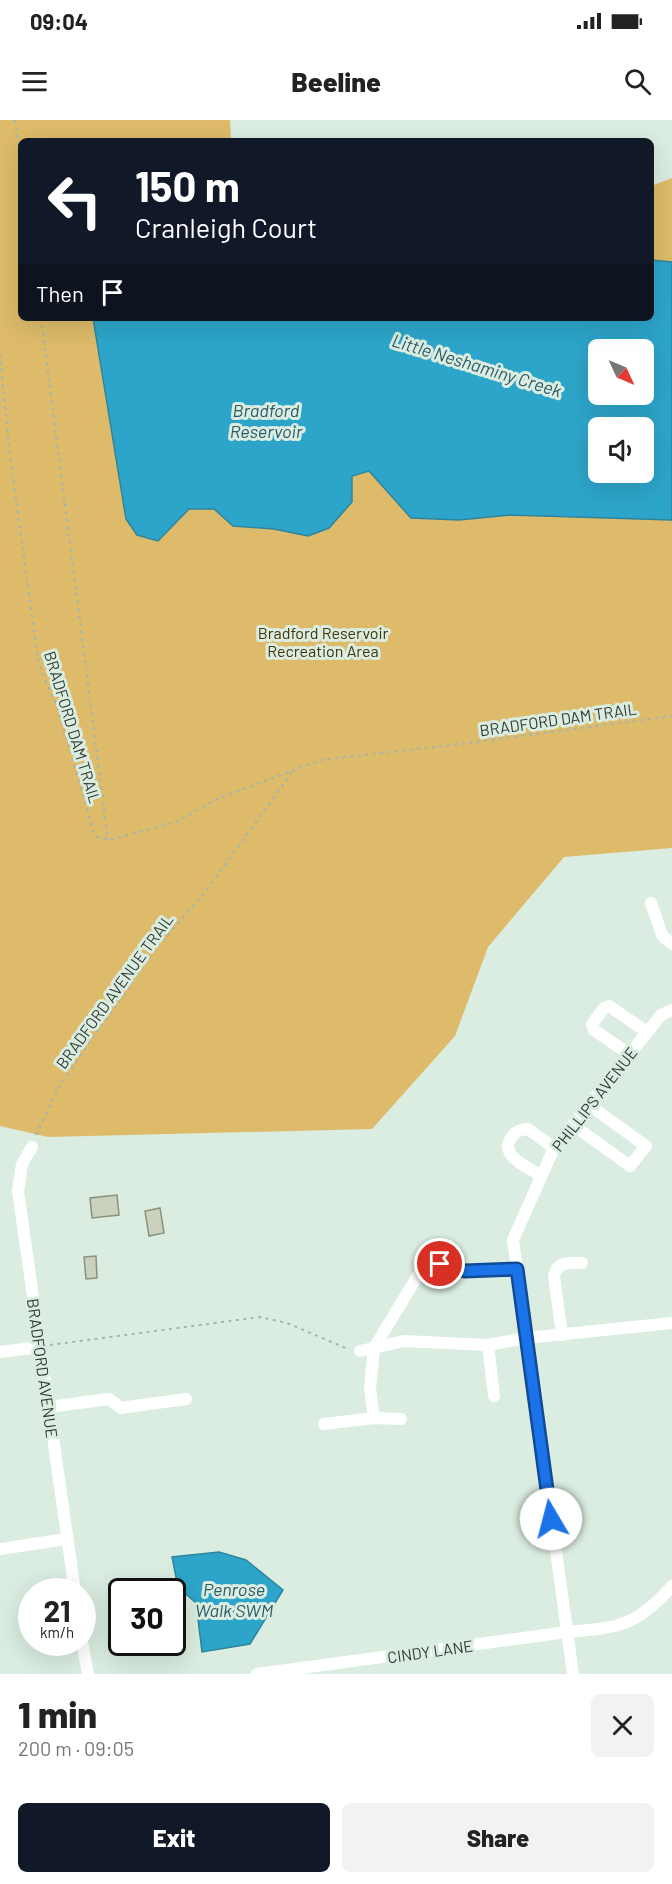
<!DOCTYPE html>
<html lang="en">
<head>
<meta charset="utf-8">
<style>
	body { margin:0; font-family:Barlow,sans-serif; background:#f2f2f2; color:#222; height:100vh; display:flex; flex-direction:column; font-size:22px; white-space:nowrap }
	* { box-sizing:border-box; margin:0 }
	p { font-size:20px; color:#767676 }
	.icon { flex:none; width:33px; height:33px; fill:none; stroke:currentColor; stroke-width:2; stroke-linecap:round; stroke-linejoin:round }
	.map { position:relative; height:1554px; overflow:hidden }
	.panel { display:flex; flex-direction:column; background:#fff; flex:1 }
	.panel>* { flex:none }
	.hud { position:absolute; left:18px; top:18px; width:636px; height:183px; border-radius:9px; box-shadow:0 6px 24px #0002; background:#111827; color:#fff; overflow:hidden }
	.needle { width:39px; rotate:134deg }
	.fabs { position:absolute; left:588px; top:219px; display:grid; gap:12px }
	.fabs a { display:grid; place-items:center; width:66px; height:66px; border-radius:9px; background:#fff; box-shadow:0 6px 24px #0002; font-size:30px }
	.speed { position:absolute; left:18px; top:1458px; display:flex; gap:12px; font-size:30px; font-weight:700; text-align:center }
	.speed>* { display:grid; place-content:center; width:78px; height:78px; border-radius:50%; background:#fff; box-shadow:0 6px 24px #0002; line-height:1 }
	.speed small { font-size:15px; font-weight:400 }
	.speed .limit { border:3px solid #111; border-radius:9px; background:#fff; color:#111 }
	.pin { position:absolute; display:grid; place-items:center; width:51px; height:51px; color:#fff; margin:-26px; border:3px solid #fff; border-radius:50%; box-shadow:0 2px 6px #0007 }
	.me { position:absolute; width:66px; margin:-33px; rotate:352deg; stroke-linejoin:round; filter:drop-shadow(0 0 4px #0008) }
	.turn { display:flex; align-items:center; gap:21px; height:126px; padding:0 18px; font-size:27px }
	.turn .icon { width:78px; height:78px; stroke-width:2.5 }
	.turn b { display:block; font-size:42px; line-height:51px }
	.then { display:flex; align-items:center; height:57px; padding:0 18px; background:#0003; gap:12px; font-size:22px }
	.round { display:grid; place-items:center; flex:none; width:63px; height:63px; border-radius:9px; background:#f2f2f2 }
	.head { display:flex; align-items:center; justify-content:space-between; height:102px; padding:0 18px }
	h1 { font-size:36px; font-weight:800; line-height:45px }
	.button { display:flex; gap:12px; margin-top:auto; padding:12px 18px }
	.button a { flex:1; height:69px; border-radius:9px; background:#111827; color:#fff; font-size:24px; font-weight:800; line-height:69px; text-align:center }
	.button a+a { background:#f2f2f2; color:#222 }
	.status { display:flex; justify-content:space-between; align-items:center; height:42px; padding:0 30px; background:#fff; direction:ltr }
	.status svg { height:16px; fill:currentColor }
	header { display:flex; justify-content:space-between; align-items:center; height:78px; padding:0 18px; background:#fff; font-size:27px; font-weight:800 }
	.map>svg:first-child { display:block }
	.green { fill:#ddbb6a; fill-rule:evenodd }
	.water { fill:#2da5ca; stroke:#2e859d; stroke-width:1.5; fill-rule:evenodd }
	.building { fill:#cad1bd; stroke:#8b917e; stroke-width:1.5 }
	.lines { fill:none; stroke-linecap:round; stroke-linejoin:round }
	.path { stroke:#a5b5aa; stroke-width:2; stroke-dasharray:3 4.5; stroke-linecap:butt }
	.minor { stroke:#fff; stroke-width:12 }
	.route-casing { stroke:#114b97; stroke-width:15 }
	.route { stroke:#1a73e8; stroke-width:10 }
	.labels { text-anchor:middle; dominant-baseline:central; stroke-width:6; stroke-linejoin:round; paint-order:stroke }
	.park-label { font-size:16px; fill:#41330c; stroke:#daede0 }
	.street-label { font-size:16px; fill:#313933; stroke:#daede0 }
	.water-label { font-size:18px; font-style:italic; fill:#2a596a; stroke:#daede0 }
</style>
</head>
<body>
<div class="status"><b>09:04</b><svg viewBox="0 0 49 12"><path d="M0 12V9h3v3zM5 12V6h3v6zM10 12V3h3v9zM15 12V0h3v12zM26 1h20v11H26zM47 4h2v5h-2z"/></svg></div>
<header><svg class="icon" aria-label="menu" viewBox="0 0 24 24"><path d="M4 6h16M4 12h16M4 18h16"/></svg>Beeline<svg class="icon" aria-label="search" viewBox="0 0 24 24"><circle cx="10" cy="10" r="6"/><path d="M15 15l6 6"/></svg></header>
<div class="map">
<svg width="672" height="1554" viewBox="0 0 672 1554">
	<rect width="100%" height="100%" fill="#daede0"/>
	<path class="green" d="M0,0H230L231,21H21V198H651V66L672,58V728L564,737L488,827L455,916L372,1009L48,1017L0,1006ZM598,230H644V274H598ZM598,308H644V352H598Z"/>
	<path class="water" d="M651,140L672,142V400L510,395L459,400L411,398L369,351L352,356V382L329,408L308,416L274,409L233,406L214,389H189L158,421L137,415L126,399L93,198H651ZM598,230H644V274H598ZM598,308H644V352H598Z
		M219,1432L246,1440L283,1470L250,1524L202,1532L196,1483L178,1467L172,1437Z"/>
	<path class="building" d="M117,1075L119,1095L92,1098L90,1078Z
		M160,1088L164,1113L149,1116L145,1091Z
		M96,1136L97,1158L86,1159L84,1137Z"/>
	<g class="lines">
		<path class="path" d="M15,0L21,47
			M41,198L108,720
			M0,234L9,328L38,539L45,561L56,583L95,716L108,720L176,702L217,679L321,640L469,623L672,596
			M36,1015L58,969L89,922L124,875L153,832L206,771L293,651
			M50,1225L260,1197L287,1203L348,1229"/>
		<path class="minor" d="M651,783L662,815L672,824
			M629,934L594,910L592,904L604,888L609,886L647,912
			M573,1005L630,1046L646,1026L589,985
			M32,1027L22,1044L18,1071L75,1472
			M540,1055C528,1047 499,1036 511,1018C515,1011 520,1010 528,1009L554,1028
			M562,1215L554,1156C558,1141 568,1143 582,1143
			M488,1225L494,1276
			M360,1231L404,1221L488,1225L526,1218L672,1203
			M0,1232L40,1227
			M49,1287L109,1279L121,1288L127,1287L186,1279
			M374,1298L370,1268L374,1228L420,1152C441,1139 444,1149 465,1151C481,1153 500,1150 517,1149
			M324,1304L374,1298L401,1299
			M0,1429L66,1419
			M82,1522L88,1554
			M257,1554L567,1512C618,1508 637,1506 672,1466
			M573,1554L513,1120L554,1028L661,895L672,890"/>
	</g>
	<g class="lines">
		<defs>
			<path id="route" d="M440,1144L465,1151L517,1149L551,1399"/>
		</defs>
		<use href="#route" class="route-casing"/>
		<use href="#route" class="route"/>
	</g>
	<g class="labels">
		<g class="park-label">
			<text x="323" y="512">Bradford Reservoir<tspan x="323" dy="18">Recreation Area</tspan></text>
		</g>
		<g class="street-label">
			<text transform="translate(558 599) rotate(-8)">BRADFORD DAM TRAIL</text>
			<text transform="translate(73 607) rotate(73)">BRADFORD DAM TRAIL</text>
			<text transform="translate(114 871) rotate(-54)">BRADFORD AVENUE TRAIL</text>
			<text transform="translate(594 979) rotate(-52)">PHILLIPS AVENUE</text>
			<text transform="translate(43 1248) rotate(82)">BRADFORD AVENUE</text>
			<text transform="translate(430 1531) rotate(-8)">CINDY LANE</text>
		</g>
		<g class="water-label">
			<text transform="translate(477 245) rotate(17)">Little Neshaminy Creek</text>
			<text x="266" y="290">Bradford<tspan x="266" dy="21">Reservoir</tspan></text>
			<text x="234" y="1469">Penrose<tspan x="234" dy="21">Walk SWM</tspan></text>
		</g>
	</g>
</svg>
<div class="fabs">
<a><svg class="needle" viewBox="-14 -14 28 28"><path d="M0-13l5 13h-10z" fill="#e53935"/><path d="M0 13l5-13h-10z" fill="#767676"/></svg></a>
<a><svg class="icon" aria-label="sound" viewBox="0 0 24 24"><path d="M4 9h4l5-4v14l-5-4H4zM17 9q2 3 0 6"/></svg></a>
</div>
<div class="speed"><div>21<small>km/h</small></div><div class="limit">30</div></div>
<div class="pin" style="left:440px;top:1144px;background:#d93025"><svg class="icon" aria-label="arrive" viewBox="0 0 24 24"><path d="M6 21V4h12l-3 4 3 4H6"/></svg></div>
<svg class="me" style="left:551px;top:1399px" viewBox="-20 -20 40 40"><circle r="19" fill="#fff"/><path d="M0-13L10 11 0 6-10 11z" fill="#1a73e8"/></svg>
<div class="hud">
<div class="turn"><svg class="icon" aria-label="left" viewBox="0 0 24 24"><path d="M17 20v-9H6M10 6l-5 5 5 5"/></svg><div><b>150 m</b>Cranleigh Court</div></div>
<div class="then">Then<svg class="icon" aria-label="arrive" viewBox="0 0 24 24"><path d="M6 21V4h12l-3 4 3 4H6"/></svg></div>
</div>
</div>
<section class="panel">
<div class="head"><div><h1>1 min</h1><p>200 m · 09:05</p></div><a class="round"><svg class="icon" aria-label="close" viewBox="0 0 24 24"><path d="M6 6l12 12M18 6L6 18"/></svg></a></div>
<div class="button"><a>Exit</a><a>Share</a></div>
</section>
</body>
</html>
